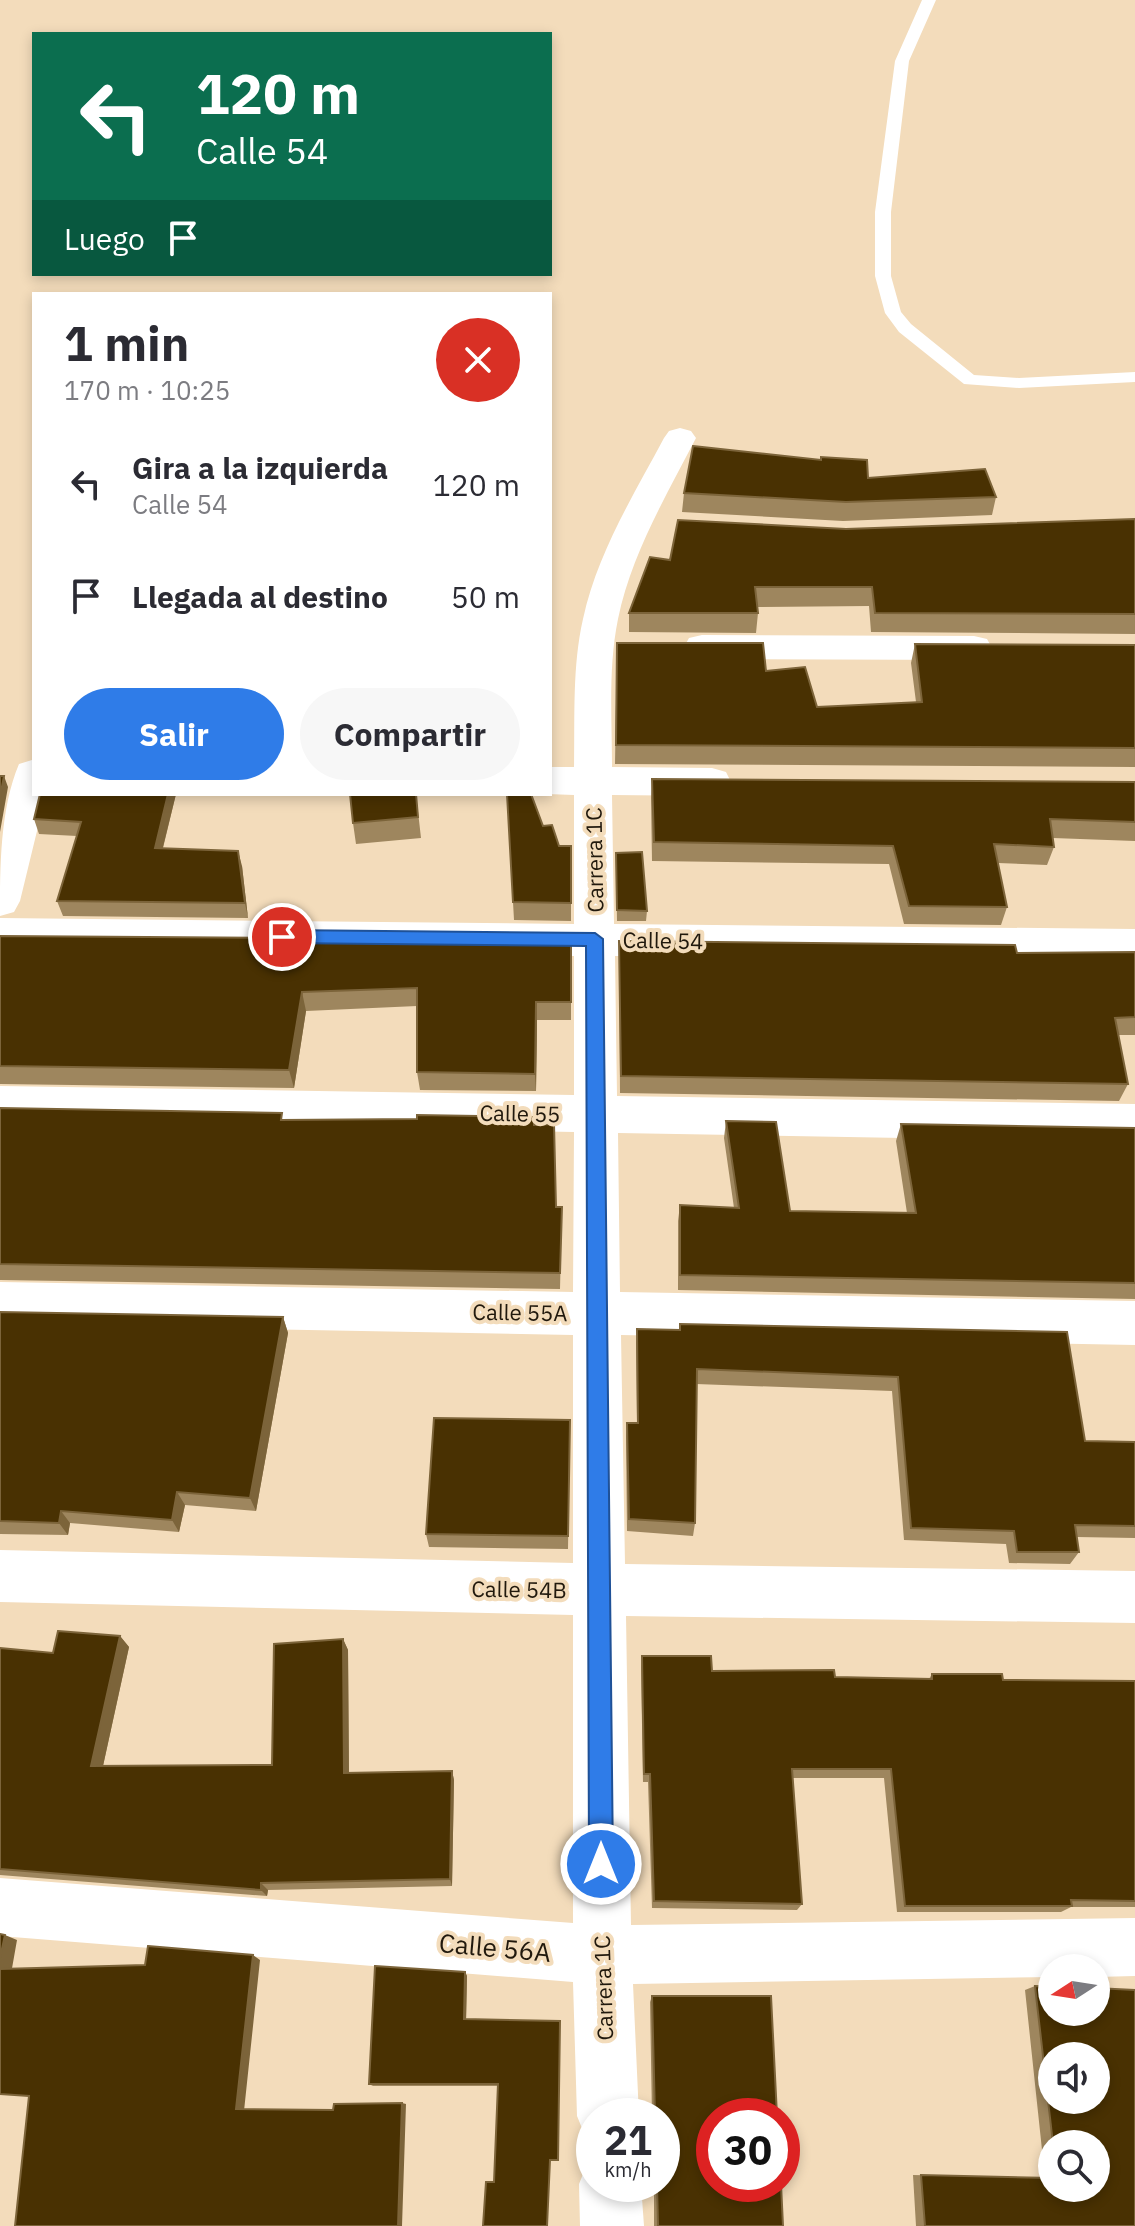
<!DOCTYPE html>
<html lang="es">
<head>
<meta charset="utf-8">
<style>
	body { margin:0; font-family:"IBM Plex Sans",sans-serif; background:#f7f7f7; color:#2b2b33; height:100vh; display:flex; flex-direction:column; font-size:30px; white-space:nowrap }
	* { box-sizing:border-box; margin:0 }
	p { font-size:26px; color:#7c7c81 }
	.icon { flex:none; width:44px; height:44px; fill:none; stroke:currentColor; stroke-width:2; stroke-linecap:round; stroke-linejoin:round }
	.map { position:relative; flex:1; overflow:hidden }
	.drawer { position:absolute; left:32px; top:292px; width:520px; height:504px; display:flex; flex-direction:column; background:#fff; border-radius:0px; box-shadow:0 4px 12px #0003 }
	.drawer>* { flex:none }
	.banner { position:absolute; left:32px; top:32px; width:520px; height:244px; border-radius:0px; box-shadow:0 4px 12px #0003; background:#0b6e4f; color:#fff; overflow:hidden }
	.needle { width:52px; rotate:258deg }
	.controls { position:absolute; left:1038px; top:1954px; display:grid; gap:16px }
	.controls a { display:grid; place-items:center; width:72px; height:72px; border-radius:50%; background:#fff; box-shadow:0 4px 12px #0003; font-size:40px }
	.speed { position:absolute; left:576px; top:2098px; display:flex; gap:16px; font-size:40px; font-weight:700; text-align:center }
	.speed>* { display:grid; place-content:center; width:104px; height:104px; border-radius:50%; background:#fff; box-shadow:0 4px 12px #0003; line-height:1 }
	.speed small { font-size:20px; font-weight:400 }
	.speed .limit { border:12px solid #d22; background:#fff; color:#111 }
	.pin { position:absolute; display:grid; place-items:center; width:68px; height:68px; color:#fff; margin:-34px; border:4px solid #fff; border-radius:50%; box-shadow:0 2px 8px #0007 }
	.me { position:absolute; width:88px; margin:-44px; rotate:0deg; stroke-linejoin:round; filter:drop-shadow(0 0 6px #0008) }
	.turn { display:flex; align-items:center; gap:28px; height:168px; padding:0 32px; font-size:36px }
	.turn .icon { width:104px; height:104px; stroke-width:2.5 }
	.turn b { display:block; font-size:56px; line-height:68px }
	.then { display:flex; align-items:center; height:76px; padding:0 32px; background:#0003; gap:16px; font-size:30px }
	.round { display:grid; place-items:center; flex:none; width:84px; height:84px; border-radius:42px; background:#f7f7f7 }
	.headline { display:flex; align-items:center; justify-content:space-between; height:136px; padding:0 32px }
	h1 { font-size:48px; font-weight:800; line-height:60px }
	.primary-button { display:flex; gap:16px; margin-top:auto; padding:16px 32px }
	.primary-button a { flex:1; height:92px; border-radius:48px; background:#2f7ce8; color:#fff; font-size:32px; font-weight:800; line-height:92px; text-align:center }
	.primary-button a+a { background:#f7f7f7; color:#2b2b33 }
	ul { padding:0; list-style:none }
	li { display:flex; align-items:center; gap:24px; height:112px; padding:0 32px }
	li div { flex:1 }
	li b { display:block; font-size:30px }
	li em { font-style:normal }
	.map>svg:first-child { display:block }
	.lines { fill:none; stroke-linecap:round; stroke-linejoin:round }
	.lane { fill:#fff; fill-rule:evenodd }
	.street { fill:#fff; fill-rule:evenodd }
	.wall { fill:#9e865e; fill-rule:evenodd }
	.shaded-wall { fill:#7c643a }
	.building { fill:#493102; stroke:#7c643a; stroke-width:2; fill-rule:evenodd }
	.route { fill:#2f7ce8; stroke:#1f5197; stroke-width:2 }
	.labels { text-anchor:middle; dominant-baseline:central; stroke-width:8; stroke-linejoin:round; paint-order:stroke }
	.street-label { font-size:22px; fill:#21190d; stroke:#f3dcbb }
	.near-street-label { font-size:26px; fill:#21190d; stroke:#f3dcbb }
</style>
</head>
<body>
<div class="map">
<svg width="1135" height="2226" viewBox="0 0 1135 2226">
	<rect width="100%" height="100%" fill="#f3dcbb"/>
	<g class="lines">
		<path class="lane" d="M922,0H936L909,61L891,212V276L901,312L911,324L974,375L1019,378L1135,372V382L1019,388L964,384L899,332L885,313L875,276V212L895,61Z"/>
		<path class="street" d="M680,428L691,431L696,438C666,496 631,555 618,619C608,668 612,718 612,767L712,768L726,772L731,782L726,792L712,796L612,795L614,924L1135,929V961L615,956L617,1096L1135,1104V1142L618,1133L620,1292L1135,1301V1345L621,1335L625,1564L1135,1571V1623L626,1616L631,1925L1135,1918V1976L1096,1977V1968H1052V1977L633,1984L639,2116H594V2141L586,2138L577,2116L573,1982L0,1936V1878L573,1923V1615L0,1602V1550L573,1563V1335L0,1324V1282L573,1292L574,1132L0,1122V1086L574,1095V956L0,950V918L574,924V795L547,794H550V767H574C575,718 572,667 583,619C597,554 633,496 664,438L669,431Z
			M702,635L974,636L987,639L992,648L987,657L974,660L702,659L689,656L684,647L689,638Z
			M32,760L34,794H46L20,901L14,912L0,916C0,867 0,809 19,764Z
			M594,2159V2184H641L644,2226H580L579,2184L588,2162Z"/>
	</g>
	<path class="wall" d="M868,478L996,497L992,515L843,521L682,512L684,493Z
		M1135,519V634L871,632L869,606L757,607L758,613L756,633L629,632V613L670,560L846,529Z
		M617,643L766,671L817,707L916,702L911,663L915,644L1135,645V767L615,764Z
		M652,779L1135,782V841L1053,838L1054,847L1047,865L998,863L1007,907L1001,925L904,924L889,864L652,861L651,798Z
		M40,794H176L163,848L242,866L248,918L63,916L57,901L77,836L39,834L34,819Z
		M416,794L421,838L356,844L353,823Z
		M507,794L559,846H571V921L514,920Z
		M616,863L647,911L646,921H617Z
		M0,936L571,940V1020H537L536,1091L420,1090L417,1072V1006L306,1011L294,1088L0,1084Z
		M619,941L1017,953L1135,952V1035H1118L1128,1084L1119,1101L620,1093Z
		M0,1108L284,1120L534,1125L556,1207H562L560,1289L0,1280Z
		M726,1121L790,1211L907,1213L896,1141L901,1124L1135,1128V1299L678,1290V1221L680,1205L734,1208L724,1138Z
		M0,1312L283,1317L288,1333L256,1511L185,1505L179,1532L70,1523L68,1535L0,1534Z
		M680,1324L1067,1332L1085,1441L1135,1442V1538L1077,1537L1079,1552L1070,1564L1009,1563L1006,1544L904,1540L892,1391L696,1384L695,1523L693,1536L627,1531L626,1436L627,1423H637L636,1343L637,1329L679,1330Z
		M570,1420L568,1549L429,1547L426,1534Z
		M120,1636L129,1647L103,1766L272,1765L343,1639L348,1650L349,1773L452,1771L454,1780L452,1886L268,1890L267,1896L0,1875V1648L53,1653Z
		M642,1656L712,1671L835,1677L929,1679L932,1674L1003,1680L1135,1681V1907H1071L1061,1912H897L884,1778H793L802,1904L797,1910L652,1908L648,1782H643L641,1667Z
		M465,1972L467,1976L466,2019L550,2161L494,2182L498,2086H373L369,2084Z
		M1035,1986L1135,2226H916L913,2175L1045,2178L1025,1990ZM1052,2144H1096L1052,2188Z
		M652,1996L783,2226H654V2184H662V2116H652L650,2002Z"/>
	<path class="shaded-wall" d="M4,776L8,787L0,832V797Z
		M168,794H176L159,863L155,848Z
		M238,851L242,866L248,918L245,903Z
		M302,992L306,1011L294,1088L289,1070Z
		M536,1002L537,1020L536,1091L535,1074Z
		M283,1317L288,1333L256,1511L250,1498Z
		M177,1492L185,1505L179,1532L172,1520Z
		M61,1511L70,1523L68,1535L59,1523Z
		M120,1636L129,1647L101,1775L91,1766Z
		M343,1639L348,1650L349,1781L344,1773Z
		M452,1771L454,1780L452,1886L450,1879Z
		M261,1883L268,1890L267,1896L261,1890Z
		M5,1935L17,1940L11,1974L0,1969V1958Z
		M253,1955L260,1960L244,2111L236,2109Z
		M465,1972L467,1976L466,2023L464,2019Z
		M402,2103L406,2104L402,2226H398Z"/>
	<path class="building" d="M693,446L821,460V457L867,460L868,478L985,469L996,497L846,502L684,493Z
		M1135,519V614L875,613L872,587H755L758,613H629L650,557L670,560L678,520L846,529Z
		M617,643H763L766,671L805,667L817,707L922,702L915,644L1135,645V748L616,745Z
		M0,776H4L0,797Z
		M652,779L1135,782V822L1050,819L1054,847L994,844L1007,907L909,906L893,846L654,842Z
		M40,794H168L155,848L238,851L245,903L57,901L81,822L34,819Z
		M350,794H416L418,817L353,823Z
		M507,794H531L543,826L552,825L559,846H571V903L513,902Z
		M642,852L647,911L617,910L616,853Z
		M0,936L571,940V1002H536L535,1074L417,1072V988L302,992L289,1070L0,1066Z
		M619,941L1015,945L1017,953L1135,952V1017L1115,1018L1128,1084L621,1076Z
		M0,1108L282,1113L281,1120L417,1119V1115L534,1117V1125L554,1124L556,1207H562L560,1273L0,1264Z
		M726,1121L776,1122L790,1211L916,1213L901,1124L1135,1128V1283L680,1275V1205L739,1208Z
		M0,1312L283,1317L250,1498L177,1492L172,1520L61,1511L59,1523L0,1521Z
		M680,1324L1067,1332L1085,1441L1135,1442V1526L1075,1525L1079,1552H1017L1014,1531L911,1528L898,1377L697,1369L695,1523L629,1519L627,1423H638L637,1329L680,1330Z
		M434,1418L570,1420L568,1536L426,1534Z
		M58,1631L120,1636L91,1766L272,1765L274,1644L343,1639L344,1773L452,1771L450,1879L261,1883V1890L0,1869V1648L53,1653Z
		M642,1656H711L712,1671L834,1670L835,1677L932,1679V1674H1002L1003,1680L1135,1681V1901L1071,1900L1072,1906H905L891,1769H792L802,1904L654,1901L650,1774H644Z
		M0,1934L5,1935L0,1958Z
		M148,1946L253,1955L236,2109L333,2110L334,2104L402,2103L398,2226H15L29,2096L0,2094V1969L145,1965Z
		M375,1966L465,1972L464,2019L560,2021L558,2160H550L547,2226H483L486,2182H494L498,2084H369Z
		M1035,1986L1052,1987V2012H1096V1988L1135,1990V2226H925L921,2175L1052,2178V2188H1096V2144H1053ZM1052,2056H1096V2100H1052Z
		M652,1996H771L777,2116H714V2184H781L783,2226H658L657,2184H662V2116H655Z"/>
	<path class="route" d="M282,930L595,933L603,939L613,1864L609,1872L601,1876L592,1872L589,1864L586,946L282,943L273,937Z"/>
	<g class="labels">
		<g class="street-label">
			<text transform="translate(594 860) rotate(-91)">Carrera 1C</text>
			<text transform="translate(663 940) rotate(1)">Calle 54</text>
			<text transform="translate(520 1113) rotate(1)">Calle 55</text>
			<text transform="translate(520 1312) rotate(1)">Calle 55A</text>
			<text transform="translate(519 1589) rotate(1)">Calle 54B</text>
			<text transform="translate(603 1988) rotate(-92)">Carrera 1C</text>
		</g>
		<g class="near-street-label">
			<text transform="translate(495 1947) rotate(5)">Calle 56A</text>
		</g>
	</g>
</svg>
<div class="controls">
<a><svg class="needle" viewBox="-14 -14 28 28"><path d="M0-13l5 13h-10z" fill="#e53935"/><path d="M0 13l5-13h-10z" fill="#7c7c81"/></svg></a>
<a><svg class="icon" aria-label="sound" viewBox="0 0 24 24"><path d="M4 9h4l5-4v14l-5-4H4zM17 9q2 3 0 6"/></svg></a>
<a><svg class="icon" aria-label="search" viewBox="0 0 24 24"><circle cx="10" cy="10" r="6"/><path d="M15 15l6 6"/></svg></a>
</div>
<div class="speed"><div>21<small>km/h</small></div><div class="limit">30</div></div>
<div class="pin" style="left:282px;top:937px;background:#d93025"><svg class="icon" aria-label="arrive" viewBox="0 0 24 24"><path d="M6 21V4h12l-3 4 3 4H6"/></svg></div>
<svg class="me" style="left:601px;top:1864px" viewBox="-20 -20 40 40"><circle r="17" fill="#2f7ce8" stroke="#fff" stroke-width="3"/><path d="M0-11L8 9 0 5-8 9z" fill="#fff"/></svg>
<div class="banner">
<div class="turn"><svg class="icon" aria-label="left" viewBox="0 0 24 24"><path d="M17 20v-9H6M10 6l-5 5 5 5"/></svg><div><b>120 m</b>Calle 54</div></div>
<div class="then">Luego<svg class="icon" aria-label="arrive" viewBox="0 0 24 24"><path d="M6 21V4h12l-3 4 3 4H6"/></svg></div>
</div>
<section class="drawer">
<div class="headline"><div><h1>1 min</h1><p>170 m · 10:25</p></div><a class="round" style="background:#d93025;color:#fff"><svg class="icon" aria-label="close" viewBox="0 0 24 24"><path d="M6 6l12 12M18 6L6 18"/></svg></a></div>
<ul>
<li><svg class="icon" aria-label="left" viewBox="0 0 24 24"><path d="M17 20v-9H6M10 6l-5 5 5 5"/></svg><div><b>Gira a la izquierda</b><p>Calle 54</p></div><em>120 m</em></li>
<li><svg class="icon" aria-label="arrive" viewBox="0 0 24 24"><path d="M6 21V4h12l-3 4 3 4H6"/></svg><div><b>Llegada al destino</b></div><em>50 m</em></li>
</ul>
<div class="primary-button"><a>Salir</a><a>Compartir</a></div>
</section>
</div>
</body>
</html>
